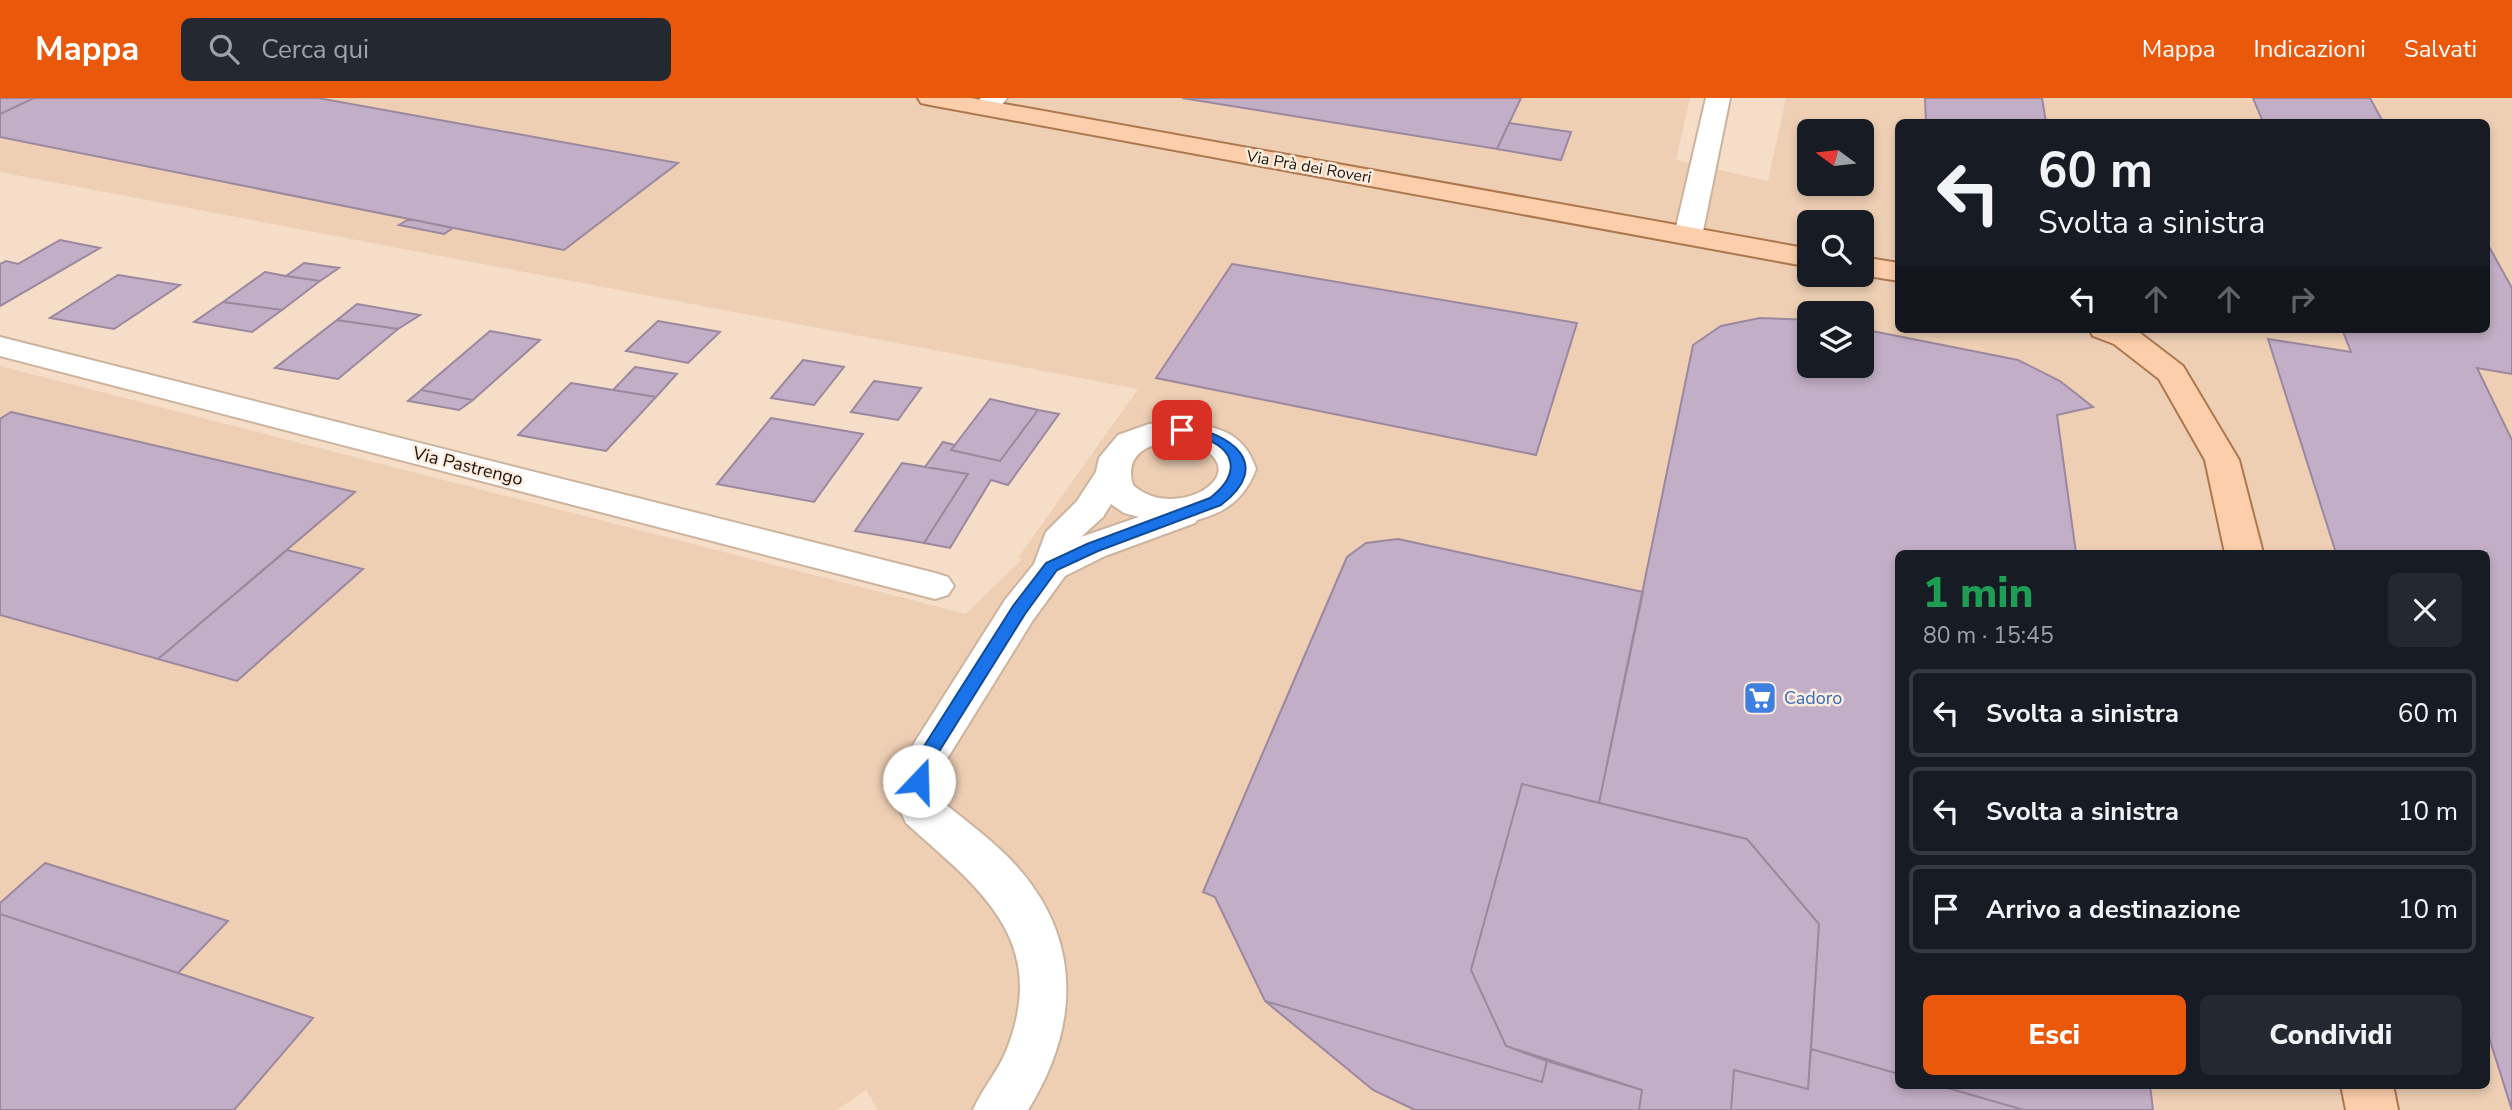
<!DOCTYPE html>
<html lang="it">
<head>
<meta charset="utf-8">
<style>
	body { margin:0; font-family:"Nunito Sans",sans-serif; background:#242831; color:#f1f3f6; height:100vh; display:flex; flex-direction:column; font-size:26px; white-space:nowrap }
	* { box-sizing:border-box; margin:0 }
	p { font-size:23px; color:#9ea1a6 }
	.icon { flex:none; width:38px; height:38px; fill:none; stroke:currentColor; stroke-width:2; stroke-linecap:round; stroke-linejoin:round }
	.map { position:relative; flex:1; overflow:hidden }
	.details { position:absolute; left:1895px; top:452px; width:595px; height:539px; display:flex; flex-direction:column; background:#171b24; border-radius:10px; box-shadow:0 4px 10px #0003 }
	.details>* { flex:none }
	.banner { position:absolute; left:1895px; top:21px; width:595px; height:214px; border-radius:10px; box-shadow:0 4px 10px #0003; background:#171b24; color:#f1f3f6; overflow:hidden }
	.needle { width:46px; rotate:285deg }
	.buttons { position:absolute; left:1797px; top:21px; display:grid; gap:14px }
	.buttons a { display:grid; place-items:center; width:77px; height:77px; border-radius:10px; background:#171b24; box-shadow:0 4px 10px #0003; font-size:35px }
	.pin { position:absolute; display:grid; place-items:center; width:60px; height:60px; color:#fff; margin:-30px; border-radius:14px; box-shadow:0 4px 10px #0006 }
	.me { position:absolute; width:77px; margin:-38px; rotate:21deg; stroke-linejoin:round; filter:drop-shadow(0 0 5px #0008) }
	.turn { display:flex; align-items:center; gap:24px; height:147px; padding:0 28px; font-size:32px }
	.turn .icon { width:91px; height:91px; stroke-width:2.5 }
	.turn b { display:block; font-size:49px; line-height:60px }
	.lanes { display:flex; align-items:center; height:66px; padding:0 28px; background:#0003; justify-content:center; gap:35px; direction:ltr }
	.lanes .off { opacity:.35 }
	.round { display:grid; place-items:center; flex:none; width:74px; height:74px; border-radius:10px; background:#242831 }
	.headline { display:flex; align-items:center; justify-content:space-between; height:119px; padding:0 28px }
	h1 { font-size:42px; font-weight:800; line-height:52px; color:#1e9e55 }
	.button { display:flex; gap:14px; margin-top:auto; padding:14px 28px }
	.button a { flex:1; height:80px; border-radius:10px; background:#ea580c; color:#fff; font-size:28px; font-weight:800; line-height:80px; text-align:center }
	.button a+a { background:#242831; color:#f1f3f6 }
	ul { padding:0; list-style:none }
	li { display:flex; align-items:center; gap:21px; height:88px; margin:0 14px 10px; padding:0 14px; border:4px solid #363941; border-radius:10px }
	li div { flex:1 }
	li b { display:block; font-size:26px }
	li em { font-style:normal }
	header { display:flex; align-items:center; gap:42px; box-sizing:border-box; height:98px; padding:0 35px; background:#ea580c; color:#fff }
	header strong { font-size:33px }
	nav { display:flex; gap:38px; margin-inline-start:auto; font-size:24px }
	.search { width:490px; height:63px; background:#242831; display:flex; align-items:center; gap:18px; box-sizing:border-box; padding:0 24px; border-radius:10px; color:#9ea1a6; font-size:26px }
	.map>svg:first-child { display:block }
	.built { fill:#eecfb4; fill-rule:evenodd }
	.building { fill:#c2aec6; stroke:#9b889f; stroke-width:2 }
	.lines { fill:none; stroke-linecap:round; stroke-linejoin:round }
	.minor-casing { stroke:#cbb39e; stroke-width:4 }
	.major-casing { stroke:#ad784f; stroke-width:4 }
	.minor { fill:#fff; fill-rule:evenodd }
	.major { fill:#fcceab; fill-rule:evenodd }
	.route { fill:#1a73e8; stroke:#114b97; stroke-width:2 }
	.labels { text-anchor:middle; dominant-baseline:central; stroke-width:5; stroke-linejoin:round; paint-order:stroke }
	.far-street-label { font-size:16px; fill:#1d150d; stroke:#fceddf }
	.street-label { font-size:18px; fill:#1d150d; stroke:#fceddf }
	.shop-label { font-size:18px; fill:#366cbe; stroke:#fceddf; text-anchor:start }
</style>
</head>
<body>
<header>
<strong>Mappa</strong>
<div class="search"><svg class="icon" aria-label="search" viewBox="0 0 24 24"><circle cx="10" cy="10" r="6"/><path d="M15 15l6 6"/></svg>Cerca qui</div>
<nav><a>Mappa</a><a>Indicazioni</a><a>Salvati</a></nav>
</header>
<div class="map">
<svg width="2512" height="1012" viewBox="0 0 2512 1012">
	<rect width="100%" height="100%" fill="#f6ddc7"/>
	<path class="built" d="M0,0H1690L1676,62L1768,83L1786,0H2512V1012H878L866,992L837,1012H0V268L966,516L1022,461L1018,460L1138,291L0,74ZM1899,24H2487V231H1899ZM1810,33H1862V86H1810ZM1810,124H1862V177H1810ZM1810,215H1862V268H1810ZM1899,455H2487V987H1899Z"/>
	<path class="building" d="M0,0H34L0,16Z
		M34,0H318L678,65L564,152L0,39V16Z
		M1182,0H1521L1497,51Z
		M1925,0H2042L2046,24H1926Z
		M2253,0H2370L2383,24H2263Z
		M1509,25L1571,34L1561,62L1497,51Z
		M409,121L453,130L444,136L399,127Z
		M60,142L100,150L0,208V166L6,163L18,166Z
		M2487,145L2512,190V276L2477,270L2512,342V1012L2487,933V455H2336L2268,241L2351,254L2342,231H2487Z
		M304,165L339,170L320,183L286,178Z
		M1232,166L1577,225L1536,357L1156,280Z
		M265,174L286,178L320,183L282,212L223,204Z
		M118,177L180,187L114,231L50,220Z
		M223,204L282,212L252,234L194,224Z
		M357,206L420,217L398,231L337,222Z
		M1760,220L1810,222V268H1862V231L2018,262L2060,283L2093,309L2057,317L2076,455H1899V976L1811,951L1819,826L1747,741L1599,705L1693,247L1721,228Z
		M337,222L398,231L338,281L275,270Z
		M658,223L720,234L688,265L626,253Z
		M490,233L540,242L473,302L421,292Z
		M803,262L844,269L814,307L771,300Z
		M635,269L677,276L656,299L613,292Z
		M874,283L921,290L898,322L851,314Z
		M571,285L613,292L656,299L606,353L518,337Z
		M421,292L473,302L459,312L408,303Z
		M990,301L1038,312L1000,363L951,352Z
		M1038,312L1059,316L1008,387L991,382L950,450L924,445L968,376L925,369L943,344L955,347L951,352L1000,363Z
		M11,314L355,394L158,561L0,517V321Z
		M771,320L863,336L814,404L717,386Z
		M902,365L968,376L924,445L855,433Z
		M1398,441L1643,494L1599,705L1522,686L1471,872L1506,948L1547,963L1542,984L1265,903L1215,799L1203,794L1347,459L1366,445Z
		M287,452L363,471L237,583L158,561Z
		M1522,686L1747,741L1819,826L1808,991L1734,972L1731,1012H1639L1642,992L1506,948L1471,872Z
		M45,765L228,823L178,875L0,816V805Z
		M0,816L178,875L313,920L234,1012H0Z
		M1265,903L1542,984L1547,963L1642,992L1639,1012H1415L1373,992Z
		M1811,951L1899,976V987H1937L2024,1012H1731L1734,972L1808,991Z
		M1937,987H2150L2153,1012H2024Z"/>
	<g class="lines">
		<defs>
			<path id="minor" d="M981,0H1007C999,12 992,17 978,13L975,8Z
				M1706,0H1730L1702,138L1698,144L1688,146L1678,144L1674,138Z
				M0,239L935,475L948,479L954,488L948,497L935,501L0,258Z
				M1182,322C1218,331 1243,332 1256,371C1245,400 1227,414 1197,422L1195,425L1105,458L1065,478L1033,522L947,661L941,683L943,704C969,726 998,746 1020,772C1084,847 1077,933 1028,1012H973C982,991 999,972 1007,951C1050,840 978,790 906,725L900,712L897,683L906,658L1005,502L1034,466L1046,434L1077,403L1096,374L1099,360L1118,337L1149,326ZM1181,342C1271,368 1177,428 1133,387C1123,353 1153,344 1181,342ZM1111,406L1124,415L1139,419L1081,439L1103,419Z"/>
			<path id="major" d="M918,0H971L1810,151V169L930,7L921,5Z
				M1862,159L1899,165V183L1862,177Z
				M2089,231L2136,232L2183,268L2239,362L2263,455H2225L2205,362L2159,281L2114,246L2093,238Z
				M2341,987H2393L2398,1012H2346Z"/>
		</defs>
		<use href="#minor" class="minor-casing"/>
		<use href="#major" class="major-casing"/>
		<use href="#minor" class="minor"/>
		<use href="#major" class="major"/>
	</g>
	<path class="route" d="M1182,328C1230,334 1275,366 1221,407L1098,453L1057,472L1025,516L935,660L925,688H913L910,683L921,653L1013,508L1046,465L1087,446L1210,400C1240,377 1238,351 1200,339C1192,337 1184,337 1177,335L1175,332Z"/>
	<defs>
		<symbol id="supermarket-square" viewBox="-11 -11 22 22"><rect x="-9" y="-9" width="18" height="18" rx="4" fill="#3f7fe0" stroke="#fceddf"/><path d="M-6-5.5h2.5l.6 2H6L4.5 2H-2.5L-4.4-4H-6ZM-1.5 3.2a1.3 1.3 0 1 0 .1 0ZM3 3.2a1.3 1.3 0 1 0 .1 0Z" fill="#fff"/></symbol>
	</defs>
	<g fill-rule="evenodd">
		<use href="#supermarket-square" x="1741" y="581" width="38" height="38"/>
	</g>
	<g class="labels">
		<g class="far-street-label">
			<text transform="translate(1309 69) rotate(10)">Via Prà dei Roveri</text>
		</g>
		<g class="street-label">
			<text transform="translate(468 368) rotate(14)">Via Pastrengo</text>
		</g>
		<g class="shop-label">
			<text x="1784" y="600">Cadoro</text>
		</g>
	</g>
</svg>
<div class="buttons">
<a><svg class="needle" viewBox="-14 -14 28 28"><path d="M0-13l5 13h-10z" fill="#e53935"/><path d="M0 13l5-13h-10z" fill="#9ea1a6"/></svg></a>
<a><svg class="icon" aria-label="search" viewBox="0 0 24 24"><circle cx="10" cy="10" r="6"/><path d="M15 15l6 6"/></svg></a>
<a><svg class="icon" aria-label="layers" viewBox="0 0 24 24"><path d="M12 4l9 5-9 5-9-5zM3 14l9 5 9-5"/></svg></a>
</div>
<div class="pin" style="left:1182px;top:332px;background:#d93025"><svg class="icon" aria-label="arrive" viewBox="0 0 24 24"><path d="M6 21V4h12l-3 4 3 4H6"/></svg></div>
<svg class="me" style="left:919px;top:683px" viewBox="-20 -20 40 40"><circle r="19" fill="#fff"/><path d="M0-13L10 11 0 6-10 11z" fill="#1a73e8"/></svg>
<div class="banner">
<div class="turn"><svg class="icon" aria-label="left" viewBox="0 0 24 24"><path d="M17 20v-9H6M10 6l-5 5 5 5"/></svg><div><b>60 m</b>Svolta a sinistra</div></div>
<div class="lanes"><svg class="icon" aria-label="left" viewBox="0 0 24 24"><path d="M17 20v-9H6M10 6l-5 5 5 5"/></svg><svg class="icon off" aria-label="ahead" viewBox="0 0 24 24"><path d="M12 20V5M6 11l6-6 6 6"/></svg><svg class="icon off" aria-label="ahead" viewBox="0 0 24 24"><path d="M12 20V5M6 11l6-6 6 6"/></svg><svg class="icon off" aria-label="right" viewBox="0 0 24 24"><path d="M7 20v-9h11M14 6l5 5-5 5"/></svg></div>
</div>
<section class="details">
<div class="headline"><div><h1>1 min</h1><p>80 m · 15:45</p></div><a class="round"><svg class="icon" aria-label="close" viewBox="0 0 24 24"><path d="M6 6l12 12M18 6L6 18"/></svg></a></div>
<ul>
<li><svg class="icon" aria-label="left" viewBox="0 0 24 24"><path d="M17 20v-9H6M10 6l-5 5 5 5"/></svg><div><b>Svolta a sinistra</b></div><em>60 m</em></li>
<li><svg class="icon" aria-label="left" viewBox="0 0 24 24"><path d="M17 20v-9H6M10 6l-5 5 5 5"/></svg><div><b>Svolta a sinistra</b></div><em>10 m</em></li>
<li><svg class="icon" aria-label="arrive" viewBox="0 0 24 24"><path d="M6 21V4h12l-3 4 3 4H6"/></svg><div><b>Arrivo a destinazione</b></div><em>10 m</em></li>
</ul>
<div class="button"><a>Esci</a><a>Condividi</a></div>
</section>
</div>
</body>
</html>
